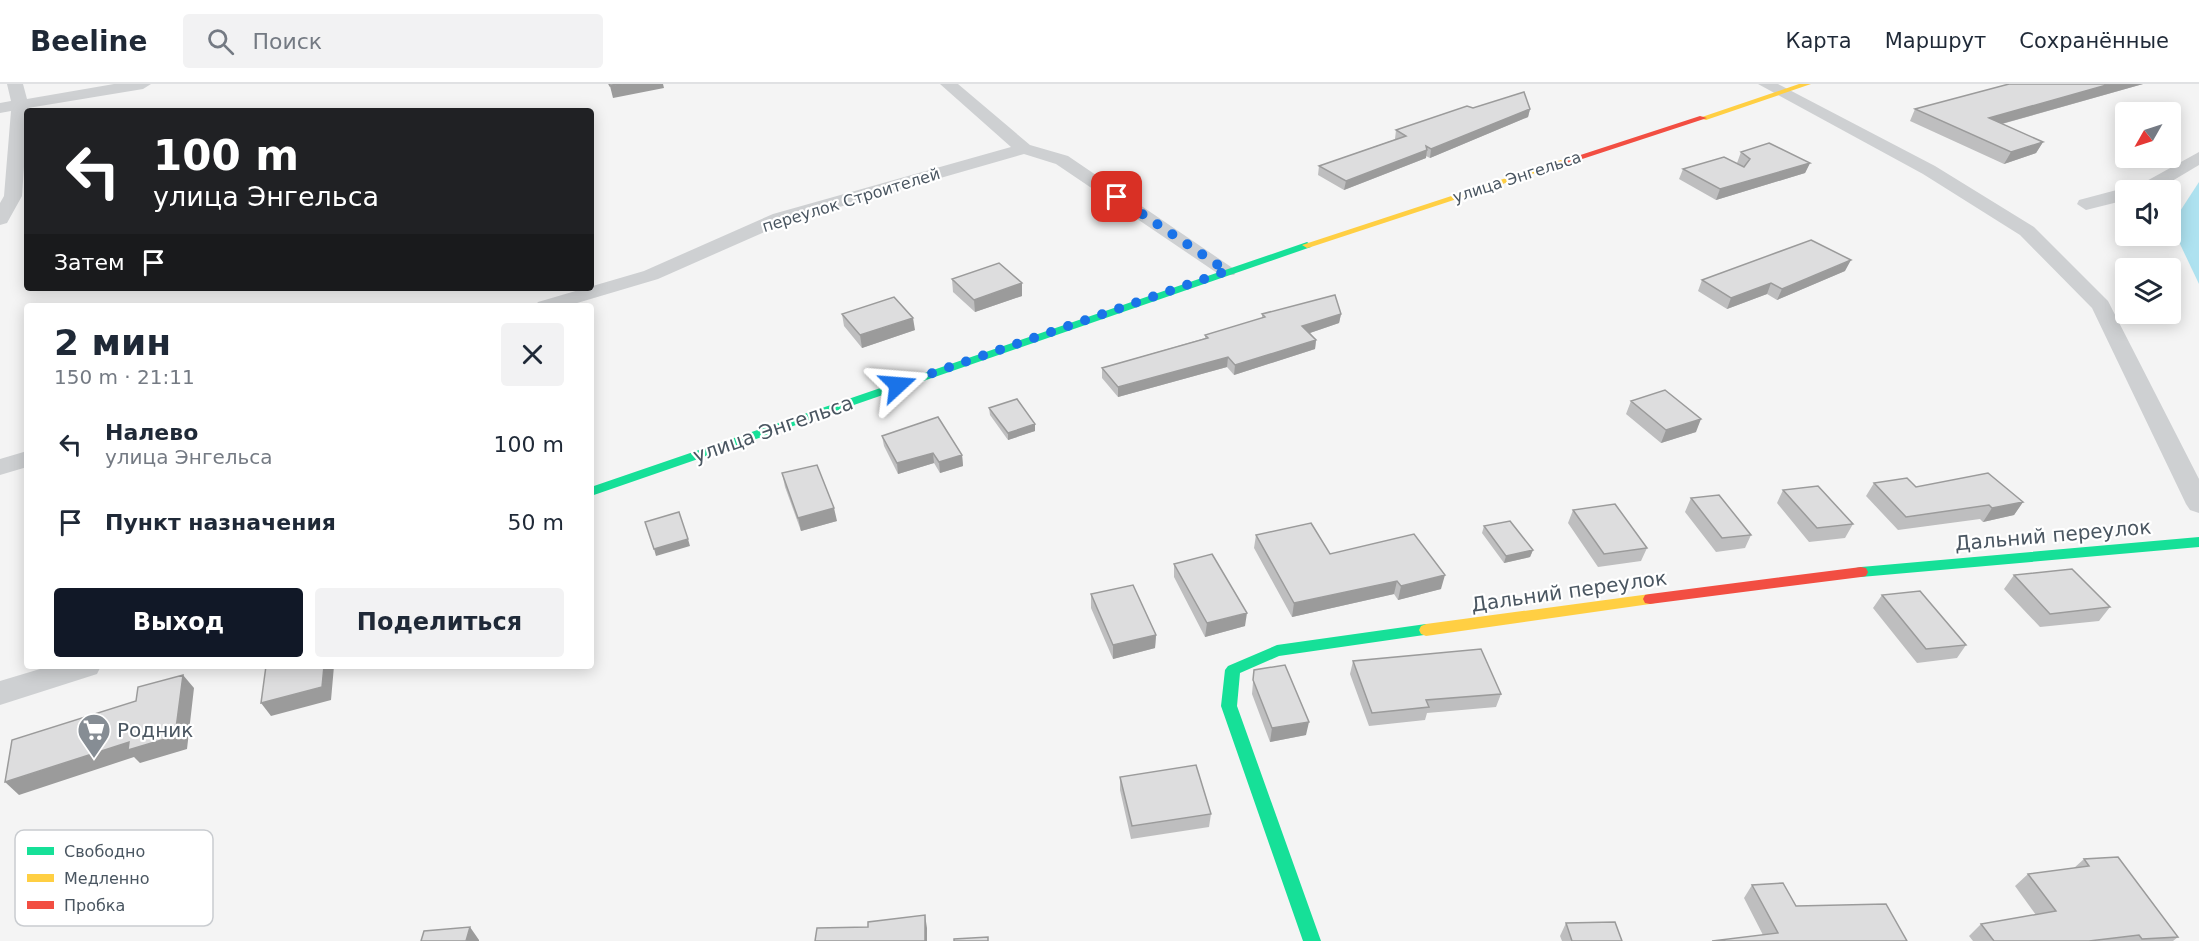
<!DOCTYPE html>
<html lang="ru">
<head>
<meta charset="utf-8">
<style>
	body { margin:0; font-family:"DejaVu Sans",sans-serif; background:#f2f2f3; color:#1f2937; height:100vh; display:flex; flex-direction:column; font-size:22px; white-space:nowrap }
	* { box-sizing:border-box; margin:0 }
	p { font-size:20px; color:#747a83 }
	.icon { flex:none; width:33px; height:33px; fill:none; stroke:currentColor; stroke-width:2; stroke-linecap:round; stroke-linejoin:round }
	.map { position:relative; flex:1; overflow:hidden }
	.sheet { position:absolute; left:24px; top:219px; width:570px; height:366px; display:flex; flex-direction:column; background:#fff; border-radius:6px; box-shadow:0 3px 15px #0003 }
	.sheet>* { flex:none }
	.top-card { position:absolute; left:24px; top:24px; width:570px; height:183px; border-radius:6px; box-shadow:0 3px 15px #0003; background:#202124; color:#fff; overflow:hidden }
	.needle { width:39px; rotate:231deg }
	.controls { position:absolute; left:2115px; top:18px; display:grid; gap:12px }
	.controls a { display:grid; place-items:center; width:66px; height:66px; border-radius:6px; background:#fff; box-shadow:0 3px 15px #0003; font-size:30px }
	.pin { position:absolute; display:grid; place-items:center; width:51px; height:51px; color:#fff; margin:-26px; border-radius:12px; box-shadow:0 3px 9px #0006 }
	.me { position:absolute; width:66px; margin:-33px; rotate:71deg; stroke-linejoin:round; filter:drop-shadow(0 0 4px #0008) }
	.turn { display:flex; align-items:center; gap:21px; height:126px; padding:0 30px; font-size:27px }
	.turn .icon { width:78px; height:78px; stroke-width:2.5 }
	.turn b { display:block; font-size:42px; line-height:51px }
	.then { display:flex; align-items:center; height:57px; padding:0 30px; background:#0003; gap:12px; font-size:22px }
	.round { display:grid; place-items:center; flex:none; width:63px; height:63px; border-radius:6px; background:#f2f2f3 }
	.headline { display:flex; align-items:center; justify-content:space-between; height:102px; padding:0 30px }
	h1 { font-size:36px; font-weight:600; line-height:45px }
	.action { display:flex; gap:12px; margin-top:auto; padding:12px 30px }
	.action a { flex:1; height:69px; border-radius:6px; background:#111827; color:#fff; font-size:24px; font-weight:600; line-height:69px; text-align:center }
	.action a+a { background:#f2f2f3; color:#1f2937 }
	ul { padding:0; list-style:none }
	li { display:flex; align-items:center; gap:18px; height:78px; padding:0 30px }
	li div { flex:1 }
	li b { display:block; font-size:22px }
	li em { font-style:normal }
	header { display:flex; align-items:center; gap:36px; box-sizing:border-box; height:84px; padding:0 30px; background:#fff; border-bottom:2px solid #e0e1e3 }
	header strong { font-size:28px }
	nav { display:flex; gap:33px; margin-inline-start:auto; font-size:21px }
	.search { width:420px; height:54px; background:#f2f2f3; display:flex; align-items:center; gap:15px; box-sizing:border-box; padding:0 21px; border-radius:6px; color:#747a83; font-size:22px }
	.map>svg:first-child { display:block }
	.water { fill:#aee2f0 }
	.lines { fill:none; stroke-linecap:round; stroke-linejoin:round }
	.street { fill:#ced0d2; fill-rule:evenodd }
	.fast { fill:#16e098; fill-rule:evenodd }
	.slow { fill:#ffcf43; fill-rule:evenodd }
	.jam { fill:#f24e42; fill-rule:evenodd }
	.wall { fill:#bebebf }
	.shaded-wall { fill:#9b9b9b }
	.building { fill:#ddddde; stroke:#9b9b9b; stroke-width:1.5 }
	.route { stroke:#1a73e8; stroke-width:10; stroke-dasharray:0 18 }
	.labels { text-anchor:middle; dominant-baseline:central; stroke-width:4.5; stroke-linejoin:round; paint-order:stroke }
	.far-street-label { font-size:16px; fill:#4a5661; stroke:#fff }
	.street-label { font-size:20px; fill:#4a5661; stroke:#fff }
	.poi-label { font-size:20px; fill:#4a5661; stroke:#fff; text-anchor:start }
	.key { fill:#fff; stroke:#c9ccd0; stroke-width:1.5 }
	.key-label { font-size:16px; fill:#4a5661 }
</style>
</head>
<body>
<header>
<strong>Beeline</strong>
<div class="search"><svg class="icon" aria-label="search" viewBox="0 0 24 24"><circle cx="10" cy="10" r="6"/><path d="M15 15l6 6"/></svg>Поиск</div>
<nav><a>Карта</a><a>Маршрут</a><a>Сохранённые</a></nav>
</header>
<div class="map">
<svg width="2199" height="857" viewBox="0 0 2199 857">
	<rect width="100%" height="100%" fill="#f4f4f4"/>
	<path class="water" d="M2199,98V200L2171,141Z"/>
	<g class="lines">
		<path class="street" d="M7,0H23L27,15L114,0H151L143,5L28,24L22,112L7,139L0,141V119L4,112L11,27L0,29V19L11,17Z
			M940,0H958L1030,61L1068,72L1237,187L1234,191H1220L1056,80L1024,70L787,138L658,195L567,222H535L538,218L644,187L773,130L1011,63Z
			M1758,0H1778L1935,82L2034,143L2108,217L2199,395V429L2190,426L2186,420L2092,224L2020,151L1923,90Z
			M2199,68V81L2157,106H2126V116L2086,126L2077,120L2079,116L2143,99Z
			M27,367V383L0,391V375Z
			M50,582H101L97,590L0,621V597Z"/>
		<path class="fast" d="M1307,158L1312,161L1311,163L591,412V403Z
			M2199,453V463L1861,493L1856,492L1854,488L1856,484L1861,483Z
			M1426,540L1431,542L1433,546L1431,550L1279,572L1240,589L1237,622L1321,857H1303L1221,622L1225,586L1228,582L1277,561Z"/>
		<path class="slow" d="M1799,0H1811L1706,36L1699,34Z
			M1561,76L1569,78L1311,163L1307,164L1302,161Z
			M1650,510L1655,511L1657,515L1655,519L1650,520L1426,552L1421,550L1419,546L1421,542L1426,540Z"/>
		<path class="jam" d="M1700,32L1707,34L1567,80L1559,78Z
			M1861,483L1866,484L1868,488L1866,492L1861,493L1650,520L1645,519L1643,515L1645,511L1650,510Z"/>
	</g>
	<path class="wall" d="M2009,0H2143L2002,40L2043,58L2036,69L2004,80L1910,37L1915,25Z
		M1473,24L1530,25L1528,33L1430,74L1426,72V74L1344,106L1318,91L1319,82L1396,55H1395L1396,46Z
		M1741,68L1810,79L1805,89L1716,116L1679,95L1683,85L1740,81L1737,79Z
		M1845,187L1777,216L1767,210L1727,225L1698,207L1702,196Z
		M952,195L1022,212L975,228L953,208Z
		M842,230L915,246L862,264L844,242Z
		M1262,230H1341L1339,239L1310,249L1316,256L1315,265L1234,291L1227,283L1118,313L1102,294V284L1205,254V251L1262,234Z
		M1631,317L1696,348L1661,359L1626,330Z
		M989,324L1035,347L1008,356L990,331Z
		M882,352L962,371L963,382L940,389L934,379L898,390L884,362Z
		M782,389L837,437L801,447L785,403Z
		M1874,399L1916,403L2023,418L2014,431L1983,438L1980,435L1898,446L1866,412Z
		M1783,406L1853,440L1845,454L1809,458L1777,419Z
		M1691,414L1751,451L1745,464L1716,468L1685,428Z
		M1573,426L1647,464L1641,477L1598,483L1568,439Z
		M1484,442L1533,466L1530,473L1504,479L1482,449Z
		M1256,451L1330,470L1441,505L1398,516L1394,510L1292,533L1254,464Z
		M1174,480L1245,542L1205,553L1174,493Z
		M2014,491L2110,523L2099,537L2040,543L2004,505Z
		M1091,510L1156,551L1155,564L1113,575L1091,524Z
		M1882,511L1966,561L1957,574L1917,579L1873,524Z
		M1353,577L1501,610L1496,623L1427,629L1425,636L1369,642L1350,590Z
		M1254,586L1306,651L1270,658L1252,610Z
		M1120,693L1211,730L1209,743L1131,755L1120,706Z
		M2084,775L2178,853L2173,857H1973L1969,852L1981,840L2036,831L2015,802L2028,790L2074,784Z
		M1752,801L1796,822L1907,857L1763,851L1744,814Z
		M1566,839L1622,857H1562L1560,852Z"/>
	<path class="shaded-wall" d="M623,0H663L664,4L613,14L610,2Z
		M2110,0H2143L1983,45L1989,34Z
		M1530,25L1528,33L1430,74L1431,65Z
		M2043,58L2036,69L2004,80L2011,68Z
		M1427,66L1426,74L1344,106L1346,97Z
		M1810,79L1805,89L1716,116L1720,105Z
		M1851,176L1845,187L1777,216L1782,205Z
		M1022,199V212L975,228L974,216Z
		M1771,199L1767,210L1727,225L1731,214Z
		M1341,230L1339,239L1301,252L1302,242Z
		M913,234L915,246L862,264L860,251Z
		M1316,256L1315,265L1234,291L1235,281Z
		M1228,273L1227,283L1118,313V303Z
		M1701,335L1696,348L1661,359L1666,346Z
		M1035,340V347L1008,356V349Z
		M933,369L934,379L898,390L897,379Z
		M962,371L963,382L940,389L939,378Z
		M2023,418L2014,431L1983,438L1992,424Z
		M834,424L837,437L801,447L798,434Z
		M688,455L690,462L656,472L654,465Z
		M1533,466L1530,473L1504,479L1506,472Z
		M1445,491L1441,505L1398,516L1401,502Z
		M1397,497L1394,510L1292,533L1294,519Z
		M1247,529L1245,542L1205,553L1207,539Z
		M1156,551L1155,564L1113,575V561Z
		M324,582H334L331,616L271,632L261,619Z
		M183,591L194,604L187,665L140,679L134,673L19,711L5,698L129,658Z
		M1309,638L1306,651L1270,658L1272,644Z
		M925,831L927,844V857H925Z
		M470,843L479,856V857H466Z"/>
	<path class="building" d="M609,0H623L610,2Z
		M2009,0H2110L1989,34L2043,58L2011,68L1915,25Z
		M1524,8L1530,25L1431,65L1426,62L1427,66L1346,97L1319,82L1406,52L1396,46L1467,22L1473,24Z
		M1769,59L1810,79L1720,105L1683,85L1724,73L1744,83L1750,75L1741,68Z
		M1811,156L1851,176L1782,205L1771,199L1731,214L1702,196Z
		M999,179L1022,199L974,216L952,195Z
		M1335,211L1341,230L1302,242L1316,256L1235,281L1228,273L1118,303L1102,284L1208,254L1205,251L1265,233L1262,230Z
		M894,213L913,234L860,251L842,230Z
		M1665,306L1701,335L1666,346L1631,317Z
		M1017,315L1035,340L1008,349L989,324Z
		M938,333L962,371L939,378L933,369L897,379L882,352Z
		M817,381L834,424L798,434L782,389Z
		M1988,389L2023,418L1992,424L1989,421L1906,433L1874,399L1907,394L1916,403Z
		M1818,402L1853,440L1817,444L1783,406Z
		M1719,411L1751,451L1722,454L1691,414Z
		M1615,420L1647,464L1604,470L1573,426Z
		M679,428L688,455L654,465L645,438Z
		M1510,437L1533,466L1506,472L1484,442Z
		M1311,439L1330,470L1414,450L1445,491L1401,502L1397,497L1294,519L1256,451Z
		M1212,470L1247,529L1207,539L1174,480Z
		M2072,485L2110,523L2050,530L2014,491Z
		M1133,501L1156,551L1113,561L1091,510Z
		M1920,507L1966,561L1926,565L1882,511Z
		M1481,565L1501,610L1426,616L1429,623L1372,629L1353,577Z
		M1285,581L1309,638L1272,644L1253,596L1254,586Z
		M266,582H324L322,603L261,619Z
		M183,591L175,652L128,666L129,658L5,698L12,656L136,617L138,603Z
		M1196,681L1211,730L1132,742L1120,693Z
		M2118,773L2178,853L2142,855L2139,851L2089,857H1994L1981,840L2056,827L2028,790L2089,782L2084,775Z
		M1783,799L1796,822L1886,820L1907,857H1712L1778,849L1752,801Z
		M925,831V857H815L817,844L868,843V838Z
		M1615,838L1622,857H1572L1566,839Z
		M470,843L466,857H421L424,847Z
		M988,853V857H954V855Z"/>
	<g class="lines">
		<path class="route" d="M898,301L1227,187L1117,113"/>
	</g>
	<defs>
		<symbol id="supermarket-pin" viewBox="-11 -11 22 30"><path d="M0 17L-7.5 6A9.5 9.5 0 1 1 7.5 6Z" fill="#868d94" stroke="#fff"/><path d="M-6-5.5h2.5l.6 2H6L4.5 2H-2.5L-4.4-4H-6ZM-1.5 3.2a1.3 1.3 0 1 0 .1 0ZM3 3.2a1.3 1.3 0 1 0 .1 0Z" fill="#fff"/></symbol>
	</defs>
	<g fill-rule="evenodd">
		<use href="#supermarket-pin" x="75" y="627" width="38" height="52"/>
	</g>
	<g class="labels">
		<g class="far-street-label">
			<text transform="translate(1517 93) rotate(-18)">улица Энгельса</text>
			<text transform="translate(851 116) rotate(-17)">переулок Строителей</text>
		</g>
		<g class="street-label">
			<text transform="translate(773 345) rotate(-19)">улица Энгельса</text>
			<text transform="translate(2053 451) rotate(-5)">Дальний переулок</text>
			<text transform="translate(1569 507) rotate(-8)">Дальний переулок</text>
		</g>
		<g class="poi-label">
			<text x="117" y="646">Родник</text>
		</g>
	</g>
	<rect x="15" y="746" width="198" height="96" rx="9" class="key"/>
	<rect x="27" y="763" width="27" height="8" fill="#16e098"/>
	<rect x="27" y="790" width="27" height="8" fill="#ffcf43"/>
	<rect x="27" y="817" width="27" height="8" fill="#f24e42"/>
	<g class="key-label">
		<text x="64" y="773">Свободно</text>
		<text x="64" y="800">Медленно</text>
		<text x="64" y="827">Пробка</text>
	</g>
</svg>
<div class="controls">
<a><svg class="needle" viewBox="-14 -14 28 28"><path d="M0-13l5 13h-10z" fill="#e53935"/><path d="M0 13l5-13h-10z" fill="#747a83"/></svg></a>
<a><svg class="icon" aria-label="sound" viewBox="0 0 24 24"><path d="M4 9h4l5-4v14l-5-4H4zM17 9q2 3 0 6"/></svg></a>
<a><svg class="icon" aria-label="layers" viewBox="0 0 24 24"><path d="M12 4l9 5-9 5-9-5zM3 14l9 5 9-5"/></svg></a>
</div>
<div class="pin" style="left:1117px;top:113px;background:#d93025"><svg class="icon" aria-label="arrive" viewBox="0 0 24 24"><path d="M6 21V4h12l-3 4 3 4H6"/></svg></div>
<svg class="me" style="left:898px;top:301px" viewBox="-20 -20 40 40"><path d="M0-17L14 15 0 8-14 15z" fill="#1a73e8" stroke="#fff" stroke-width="4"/></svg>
<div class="top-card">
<div class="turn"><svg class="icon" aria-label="left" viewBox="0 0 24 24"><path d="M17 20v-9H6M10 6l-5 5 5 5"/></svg><div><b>100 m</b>улица Энгельса</div></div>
<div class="then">Затем<svg class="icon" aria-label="arrive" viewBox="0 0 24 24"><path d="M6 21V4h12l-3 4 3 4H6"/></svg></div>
</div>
<section class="sheet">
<div class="headline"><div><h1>2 мин</h1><p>150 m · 21:11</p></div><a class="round"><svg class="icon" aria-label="close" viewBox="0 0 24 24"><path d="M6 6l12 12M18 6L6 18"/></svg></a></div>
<ul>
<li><svg class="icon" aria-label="left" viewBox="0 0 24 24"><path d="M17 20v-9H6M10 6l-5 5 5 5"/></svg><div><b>Налево</b><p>улица Энгельса</p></div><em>100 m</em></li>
<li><svg class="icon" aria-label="arrive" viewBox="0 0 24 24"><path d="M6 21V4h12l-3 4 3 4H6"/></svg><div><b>Пункт назначения</b></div><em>50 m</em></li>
</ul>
<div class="action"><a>Выход</a><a>Поделиться</a></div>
</section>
</div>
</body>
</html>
